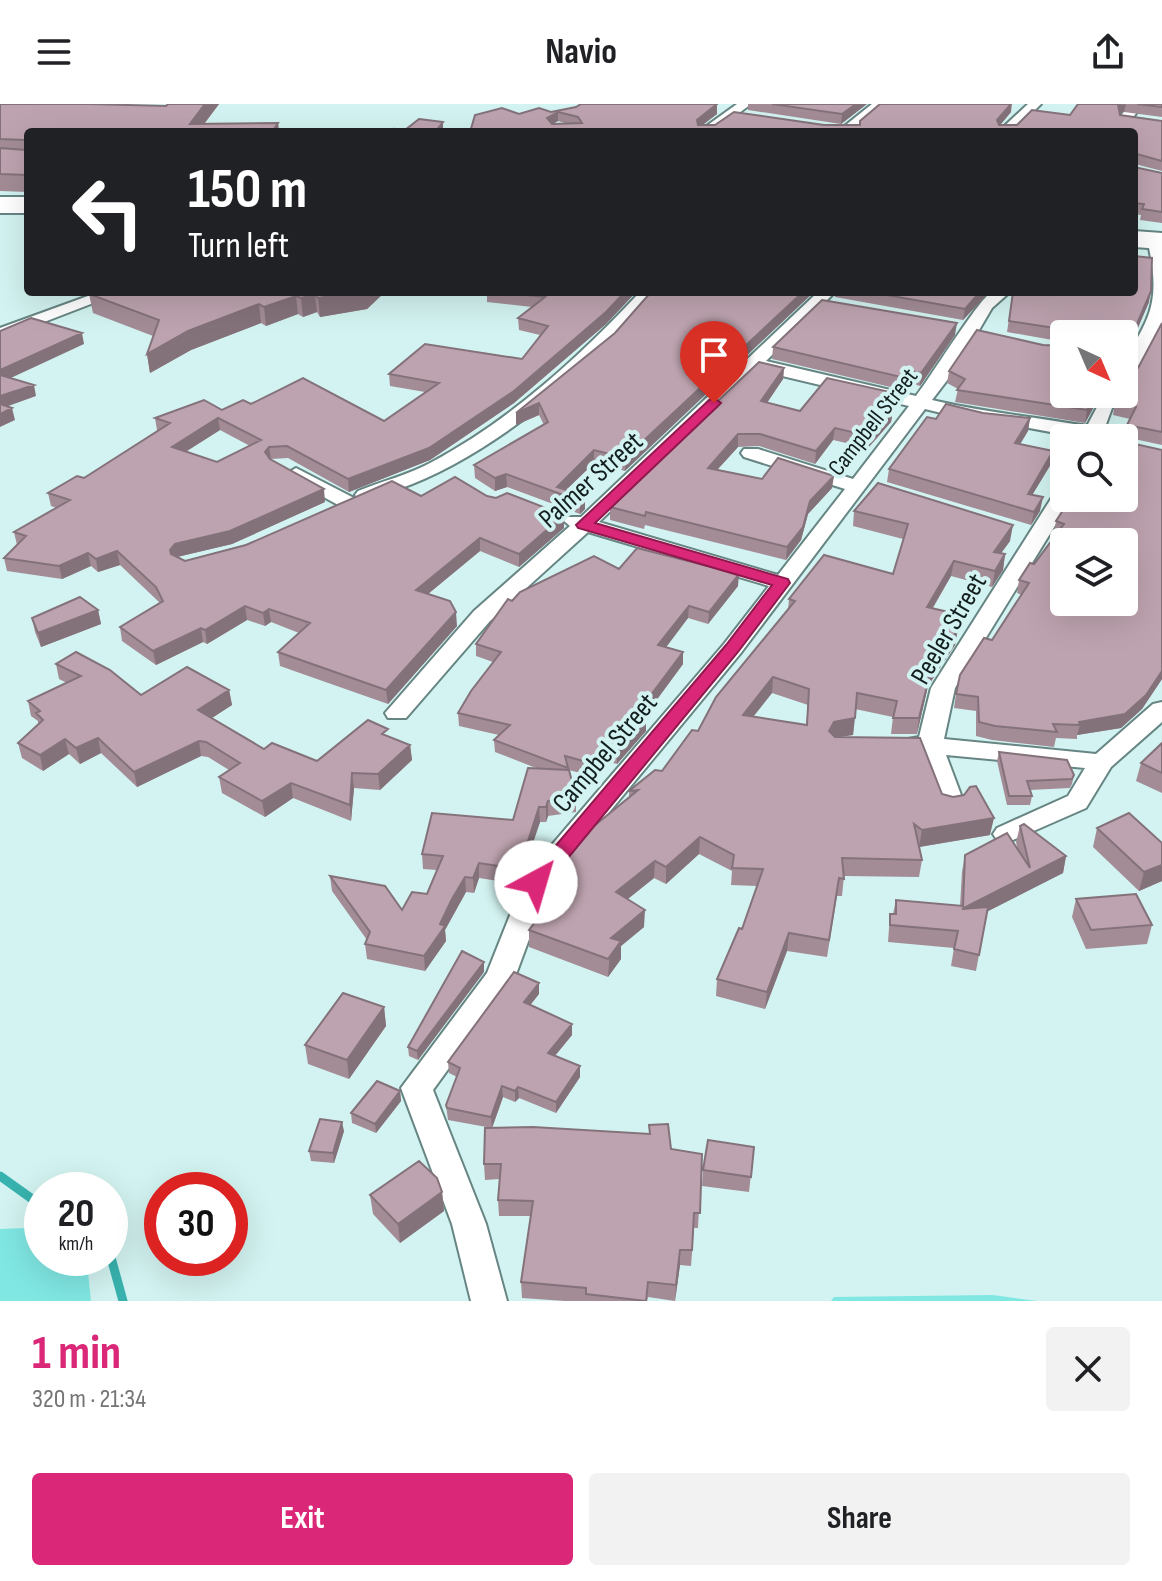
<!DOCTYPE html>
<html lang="en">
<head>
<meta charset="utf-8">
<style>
	body { margin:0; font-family:"Sofia Sans Condensed",sans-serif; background:#f2f2f2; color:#202124; height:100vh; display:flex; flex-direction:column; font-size:30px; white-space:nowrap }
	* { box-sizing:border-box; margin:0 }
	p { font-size:26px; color:#757577 }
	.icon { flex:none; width:44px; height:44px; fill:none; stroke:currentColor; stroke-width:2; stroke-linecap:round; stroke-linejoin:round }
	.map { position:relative; height:1197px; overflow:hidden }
	.panel { display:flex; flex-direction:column; background:#fff; flex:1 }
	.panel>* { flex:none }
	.guide { position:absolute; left:24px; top:24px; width:1114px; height:168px; border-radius:8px; box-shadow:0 8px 32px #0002; background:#202124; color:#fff; overflow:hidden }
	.needle { width:52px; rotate:136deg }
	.buttons { position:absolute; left:1050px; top:216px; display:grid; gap:16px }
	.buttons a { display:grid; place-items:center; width:88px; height:88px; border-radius:8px; background:#fff; box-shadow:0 8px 32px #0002; font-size:40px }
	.speed { position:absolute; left:24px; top:1068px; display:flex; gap:16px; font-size:40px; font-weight:700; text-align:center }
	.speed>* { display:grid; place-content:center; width:104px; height:104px; border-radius:50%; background:#fff; box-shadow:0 8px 32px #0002; line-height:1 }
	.speed small { font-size:20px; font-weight:400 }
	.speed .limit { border:12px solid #d22; background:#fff; color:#111 }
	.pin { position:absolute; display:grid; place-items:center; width:68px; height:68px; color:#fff; margin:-82px -34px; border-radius:50% 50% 50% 0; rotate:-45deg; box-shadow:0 0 8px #0007 }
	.pin .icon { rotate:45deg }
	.me { position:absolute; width:88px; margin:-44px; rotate:39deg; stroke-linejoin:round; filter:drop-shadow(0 0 6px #0008) }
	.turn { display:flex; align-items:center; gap:28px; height:168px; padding:0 32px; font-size:36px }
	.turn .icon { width:104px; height:104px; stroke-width:2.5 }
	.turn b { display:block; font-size:56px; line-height:68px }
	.round { display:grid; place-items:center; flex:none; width:84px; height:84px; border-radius:8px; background:#f2f2f2 }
	.overview { display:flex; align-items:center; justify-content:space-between; height:136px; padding:0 32px }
	h1 { font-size:48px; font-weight:700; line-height:60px; color:#db2777 }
	.primary-button { display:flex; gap:16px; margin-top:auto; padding:16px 32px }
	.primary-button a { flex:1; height:92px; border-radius:8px; background:#db2777; color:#fff; font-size:32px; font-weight:700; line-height:92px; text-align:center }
	.primary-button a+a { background:#f2f2f2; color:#202124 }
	header { display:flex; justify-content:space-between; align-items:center; height:104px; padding:0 32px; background:#fff; font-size:36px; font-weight:700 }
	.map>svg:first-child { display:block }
	.green { fill:#80e7e3 }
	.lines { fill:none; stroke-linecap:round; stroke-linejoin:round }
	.stream { stroke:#38b2ae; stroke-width:9 }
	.street-casing { stroke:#668583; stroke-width:4 }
	.highway-casing { stroke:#668583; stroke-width:4 }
	.street { fill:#fff; fill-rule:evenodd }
	.highway { fill:#fff; fill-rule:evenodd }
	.wall { fill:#a38c96; fill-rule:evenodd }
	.shaded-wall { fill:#84727a }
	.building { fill:#bda3af; stroke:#84727a; stroke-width:2; fill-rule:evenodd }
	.route { fill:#db2777; stroke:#8e194d; stroke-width:2 }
	.labels { text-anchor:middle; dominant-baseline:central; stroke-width:8; stroke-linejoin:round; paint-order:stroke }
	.far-street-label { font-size:24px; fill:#131f1e; stroke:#d2f3f1 }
	.street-label { font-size:28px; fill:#131f1e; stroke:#d2f3f1 }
</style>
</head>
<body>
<header><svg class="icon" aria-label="menu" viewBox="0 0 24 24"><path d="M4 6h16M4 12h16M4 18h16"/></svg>Navio<svg class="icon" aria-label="share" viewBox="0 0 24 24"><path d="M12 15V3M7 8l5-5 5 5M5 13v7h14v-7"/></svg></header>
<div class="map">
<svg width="1162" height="1197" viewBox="0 0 1162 1197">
	<rect width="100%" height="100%" fill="#d2f3f1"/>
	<path class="green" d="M28,1124L42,1134V1154H69L88,1168L91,1197H0V1125Z
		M993,1191L1037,1197H831L834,1193Z"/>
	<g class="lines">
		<path class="stream" d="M0,1072L42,1102
			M110,1150L123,1197"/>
		<defs>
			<path id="street" d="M737,0H751L714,28H698Z
				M872,0H886L852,28H837Z
				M1028,0H1041L1013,28H998Z
				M1130,0H1143L1122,28H1108Z
				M1157,139L1162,141V219L1133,275L1124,280C1124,251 1135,242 1146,217C1157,193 1154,168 1149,144Z
				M99,188H122L0,235V224Z
				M640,188H657C600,263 488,354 399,385C386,390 372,399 358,395L355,391L358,387C382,377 409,371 432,358C511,316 579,253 640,188Z
				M818,188H835L766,257L916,292C929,276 980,193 991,189C996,187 1005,188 1010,188L992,204L958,262L932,296C983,308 1035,313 1087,322L1104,290H1122L1112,304L1101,334H1083L1002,319H982L925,305L740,550L549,781L515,873L433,986L486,1120L507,1197H471L452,1120L401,984L487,869L526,771L724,540L769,482L588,428L490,517L406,614H388L385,609L474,507L570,422L564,417L567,413H581ZM757,266L909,302L853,375L758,345H744L741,349L744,353L845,385L778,471L599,418Z
				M296,364L354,394L357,398L347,404L340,402L289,374L286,370Z
				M1064,384V394H1072L955,584L944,635L1096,650L1153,600L1162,598V618L1111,663L1086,704L1006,739L997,736L993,730L997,724L1068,692L1085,664L946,651L964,699L960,705L951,707L942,705L938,699L920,648L908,645L905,640L908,635L919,633L931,584L1054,390Z"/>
			<path id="highway" d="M0,93H28V109H0Z
				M1134,127L1162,129V145L1134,143Z"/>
		</defs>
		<use href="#street" class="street-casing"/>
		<use href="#highway" class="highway-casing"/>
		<use href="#street" class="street"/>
		<use href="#highway" class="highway"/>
	</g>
	<path class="wall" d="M0,0L166,2L168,0H219L204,20L278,19L279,28H28V88L0,87Z
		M748,0H867L841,20L748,6Z
		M880,0H1012L1011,8L1000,21H1017L1070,11L1078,0H1162V13L1124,8L1120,9V11L1162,17V67L1135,60L470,28L519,10L551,8L576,3L717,10L702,21H860ZM558,17L568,20H552Z
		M1134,63L1162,69V119L1140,116L1141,111L1134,110Z
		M385,188L367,205L320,213L317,208L303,213L298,210L266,222L261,219L191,246L150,269L147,250L153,232L93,209L89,190Z
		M487,188H636L606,220L514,299L430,356L349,388L288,354L271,355L325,398L232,440L177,453L185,457L421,392H487L564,424L519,463L480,447L428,490L457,522L388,600L280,562L278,548L299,529L271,518L265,522L247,516L207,540L203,538L156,561L122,537L120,523L160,499L120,461L98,468L91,462L62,475L7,467L4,454L17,441L14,428L57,404L51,402L48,389L84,374L158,327L157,326L155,314L222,306L251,300L384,317L425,288L390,282L389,270L522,255L540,231L519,226L518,214L532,203L487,198ZM220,326L250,342L217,358L187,347Z
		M651,188L625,367L594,359L566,386L585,392V405L580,410L507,383L495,387L475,374L474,361L544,321L539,311L516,321L615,229Z
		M835,188H989L963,216L835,193Z
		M1013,188L1149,198L1127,250L1124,270L1138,264L1162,219V341L1125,333L1126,338L1162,346V575L1142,605L1121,624L1077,631V635L1056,634L1054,643L992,636L976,632V607L954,604L956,590L1022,491L1017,489L1019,476L1034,460L1056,431L1054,430L1056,417L1124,394L1125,331L1127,321L1130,315L1113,311L1115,298L1124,290V230H1064V238L1007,228Z
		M955,231L920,282L910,279L903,286L772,255L773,243Z
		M1043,241L1101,290L1085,319L955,298L958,285L947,279L949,267Z
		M784,264L783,275L767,299L800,307L888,300L885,303L893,306L891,318L868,344L833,336L815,360L759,342L738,343L717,366L762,375L832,384L808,410L801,436L786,456L645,421L644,425L610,416V403Z
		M983,309L1030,314L1028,327L1020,340L1053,347L1051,360L1032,391L1040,407L1031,421L887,378L889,365L936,315Z
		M854,407L1010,437L1001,449L1005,450L1003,466L992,483L951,472L933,504L957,510L955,524L958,525L955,541L928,582L917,630H891L893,613L855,605L853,631L837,633L942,690L990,731L919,743L922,756L919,773L844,772L842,792H837L827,853L787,847L765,905L716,892L717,875L742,825L757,782L731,781L732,767L699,750L666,780L654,774L628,795L644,823L621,842V855L608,873L529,843V826L559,788L552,783L551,765L629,693V687L662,667L698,627L788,506L789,495L893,470L903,435L853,422ZM772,589L808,601L806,621L753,612Z
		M619,465L738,482L708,520L688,514L666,543L683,548V560L644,613L646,614V627L617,660L609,658L598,674L569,666L576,693V708L548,712L546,718H540L519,780L479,774L474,789L466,788L445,826L446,837L425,867L367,855L365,840L367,836L332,787L330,772L402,806L427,790L437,766L423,765L422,750L513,716L536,664L495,648L494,636L499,631L459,622L458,609L493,558L476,552V540L512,497Z
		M98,506L101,520L41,543L35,528L32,514Z
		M56,560L141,591L229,586L232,601L212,614L264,645L317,657L389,633L410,641L412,656L380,686L354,684L351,717L293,694L265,713L222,689L219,673L229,666L208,653L201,652L137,683L101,649L80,660L69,650L43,667L22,654L18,639L38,620V617L31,612L28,597L67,579L59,575Z
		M1162,639V689L1136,677L1141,659Z
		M999,648L1074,671L1072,680L1070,684L1030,686L1032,692L1030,701H1007L997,657Z
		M1020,722L1066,752L1063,769L987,807L976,867L951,862L954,844L888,838L890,810H893L896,796L960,802L962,768L965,751L1018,747L1016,738Z
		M1097,724L1162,739V777L1139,787L1093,743Z
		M1076,795L1152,821L1147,840L1086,845L1072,813Z
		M484,868L418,956L409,952L408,943Z
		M539,890L530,901L572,931L555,952L580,973L556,1009L519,994L515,998L503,993L492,1024L448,1016L446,1001L457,973L449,969L448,958Z
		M384,903L386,922L349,975L308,960L305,941Z
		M400,987L401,997L376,1029L352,1019L351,1009Z
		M649,1021L671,1045L702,1050L698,1124H694L691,1162L680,1161L675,1197L648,1193L647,1197H565L522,1194L521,1178L531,1112H499L498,1096L500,1075L485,1076L484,1060L649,1029Z
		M344,1027L334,1059L311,1057L309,1047Z
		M754,1043L749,1088L702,1082L703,1066Z
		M442,1088L444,1107L400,1139L373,1110L370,1091Z"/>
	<path class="shaded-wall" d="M205,0H219L198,28L190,20Z
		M717,0V10L696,26L697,16Z
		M856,0H867L841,20L842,10Z
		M1011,0V8L996,26L997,16Z
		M1126,0L1124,8L1117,10L1118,1Z
		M558,8V17L547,23V14Z
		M443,18V24L440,28H435Z
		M278,19L279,28H272Z
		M1151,187L1149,198L1125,253L1128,241Z
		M356,188H385L367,205L320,213L318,194Z
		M625,188H636L606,220L514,299L430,356L349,388L348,375Z
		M803,188H814L625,367V354Z
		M980,188H989L963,216L965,205Z
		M315,190L317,208L303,213L301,194Z
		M296,192L298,210L266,222L264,203Z
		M259,200L261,219L191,246L150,269L147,250L188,227Z
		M957,219L955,231L920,282L921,269Z
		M82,229L84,240L0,279V266Z
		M784,264L783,275L760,309L761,297Z
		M911,267L910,279L903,286L905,274Z
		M34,281L36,292L0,305V292Z
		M890,288L888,300L876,311L878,299Z
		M1096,290H1101L1085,319L1087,306Z
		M539,299V311L516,321V309Z
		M12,304L15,316L0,323V310Z
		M893,306L891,318L868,344L869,332Z
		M218,314L220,326L174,355L172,343Z
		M1030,314L1028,327L1013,352L1015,339Z
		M835,324L833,336L815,360L816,347Z
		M738,330V343L707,377L708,364Z
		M269,343L271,355L265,348Z
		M594,346V359L562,390L557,383Z
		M1053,347L1051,360L1025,403L1028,390Z
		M506,370L507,383L495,387V374Z
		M834,372L832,384L808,410L801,436L786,456L787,443L810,397Z
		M324,385L325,398L232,440L177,453L172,459L170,446L175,440Z
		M585,392V405L580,410V397Z
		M1043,393L1040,407L1031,421L1034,408Z
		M564,411V424L519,463V450Z
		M1013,421L1010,437L991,463L994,448Z
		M480,434V447L417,499L416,486Z
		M117,447L120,461L98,468L96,455Z
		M88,449L91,462L62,475L59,462Z
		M1005,450L1003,466L992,483L995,467Z
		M954,457L951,472L924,518L927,503Z
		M739,470L738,482L708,520L709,508Z
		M245,502L247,516L207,540L205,526Z
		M689,502L688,514L658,554V541Z
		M269,505L271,518L265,522L263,509Z
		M98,506L101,520L41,543L38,529Z
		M456,508L457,522L388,600L386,586Z
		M957,510L954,526L950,523Z
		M201,524L203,538L156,561L153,547Z
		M958,525L955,541L928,582L917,630L919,614L931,566Z
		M683,548V560L636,624V611Z
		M1162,567V575L1142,605L1121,624L1077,631L1080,621L1079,618Z
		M773,573L772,589L742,627L743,611Z
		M229,586L232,601L201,621L198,606Z
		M646,614V627L617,660V647Z
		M855,614L853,631L832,634L829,627L834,618Z
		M98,634L101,649L80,660L76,644Z
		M65,635L69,650L43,667L40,651Z
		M199,637L201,652L137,683L134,668Z
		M410,641L412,656L380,686L378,670Z
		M610,645L609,658L598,674V661Z
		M352,669L354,684L351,717L350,701Z
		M291,679L293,694L265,713L262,697Z
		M548,697V712L546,718V703Z
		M539,703L540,718L519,780V765Z
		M994,714L990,731L919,743L922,726Z
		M700,733L699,750L666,780V763Z
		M1066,752L1063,769L959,822L962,805Z
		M655,757L654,774L615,805L616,788Z
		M479,759V774L474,789L473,774Z
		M1162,761V777L1139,787L1144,768Z
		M465,773L466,788L445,826L446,837L425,867L424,852L452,795Z
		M645,806L644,823L621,842V855L608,873L611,834Z
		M789,829L787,847L765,905L767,888Z
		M484,858V868L418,956L417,947Z
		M539,879V890L524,909V898Z
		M384,903L386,922L349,975L347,956Z
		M572,920V931L548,960V949Z
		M580,962V973L556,1009V998Z
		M502,982L503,993L492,1024L491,1013Z
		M518,983L519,994L515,998V987Z
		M400,987L401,997L376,1029L375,1020Z
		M342,1018L344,1027L334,1059L333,1049Z
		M442,1088L444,1107L400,1139L398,1120Z
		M680,1146V1161L675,1197L676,1181Z"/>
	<path class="building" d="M0,0H89L166,2L168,0H205L190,20L278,19L272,28H28V71L0,70V44L25,46L28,39L25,36L0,35Z
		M581,0H717L697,16L698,21H715L734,8L824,21H860V17L880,0H1011L997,16L999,21H1017L1032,6L1070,11L1078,0H1121L1118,1L1120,11L1162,17V57L1137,50L1134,52V28H470L475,11L502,4L519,10L539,4L551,8L576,3ZM558,8L578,13L582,19L552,20L547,14Z
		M772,0H856L842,10Z
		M1137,0H1162V3Z
		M419,15L443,18L435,28H396L395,25L405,26Z
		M1134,63L1162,69V108L1142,105L1144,100L1134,99Z
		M1134,152L1152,154L1151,187L1128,241L1124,270L1138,264L1162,219V328L1127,321L1136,303L1115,298L1121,290H1124V285L1127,280L1124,275V230H1068L1067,226L1009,217L1013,188H1134Z
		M97,188H356L318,194L315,190L301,194L296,192L264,203L259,200L188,227L147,250L159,216L89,190Z
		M500,188H625L606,208L514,287L429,344L348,375L287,342L269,343L265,348L270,355L324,385L230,427L175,440L170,446L171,450L185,457L246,441L392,377L421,392L455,373L487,392L496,394L507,389L564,411L519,450L480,434L416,486L450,497L456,508L386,586L278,548L310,519L269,505L263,509L245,502L205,526L201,524L153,547L120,523L163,497L156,483L117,447L96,455L88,449L59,462L4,454L26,432L14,428L70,396L48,389L77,372L84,374L170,319L155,314L204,296L222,306L243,296L251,300L303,274L384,317L439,279L389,270L425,240L522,255L548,222L518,214L545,193ZM218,314L261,336L217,358L172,343Z
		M651,188H803L625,354L594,346L557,383L585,392L580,397L506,370L495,374L474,361L548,318L539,299L516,309L615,229Z
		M870,188H980L965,205Z
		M822,196L957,219L921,269L911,267L905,274L773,243Z
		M31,214L82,229L0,266V227Z
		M977,226L1043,241L1064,242V290H1096L1087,306L957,286L965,275L949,267Z
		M759,258L784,264L761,297L800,307L827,274L890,288L878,299L893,306L869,332L835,324L816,347L760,330H738L708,364L762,375L778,354L834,372L810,397L803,423L787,443L646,408L645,412L610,403L646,365Z
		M0,271L34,281L0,292Z
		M0,300L12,304L0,310Z
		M946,300L983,309L1030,314L1015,339L1053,347L1028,390L1043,393L1034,408L889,365L927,313L936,315Z
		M1124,327L1126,338L1162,346V567L1146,591L1125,610L1079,618L1080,621L1053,620L1057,628L995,622L979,618L978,593L956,590L960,571L984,534L992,536L1029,479L1019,476L1030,459L1034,460L1064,420L1056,417L1071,394H1124V334H1120ZM1064,438H1124V498H1064Z
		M878,379L1013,421L994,448L1005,450L995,467L954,457L927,503L957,510L950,523L958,525L931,566L919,614H893L897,597L857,589L855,614L834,618L829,627L835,633L920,634L942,690L953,693L964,691L970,683L976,682L994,714L922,726L914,720L922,756L842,754L844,775L839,774L829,836L789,829L767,888L717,875L739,824L742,825L763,765L732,764L734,751L700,733L666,763L655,757L616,788L645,806L611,834L621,837L608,855L529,826L557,789L570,779L551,765L572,740L638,686L629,687L655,666L662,667L692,626L698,627L716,593L795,497L789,495L824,451L893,470L908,420L854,407ZM773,573L809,585L807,621L743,611Z
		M637,444L739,470L709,508L689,502L658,541L683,548L636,611L646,614L617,647L610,645L598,661L565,652L568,664L494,636L510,621L458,609L471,587L501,548L476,540L508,495L512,497L520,488L594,452L619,465Z
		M80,493L98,506L38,529L32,514Z
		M76,548L110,566L141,591L187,563L229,586L198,606L264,645L272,639L317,657L368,616L388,625L382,630L410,641L378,670L352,669L350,701L291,679L262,697L219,673L240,659L206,638L199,637L134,668L98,634L76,644L65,635L40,651L18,639L43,616L36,609L40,607L28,597L81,572L56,560Z
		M1162,639V669L1141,659Z
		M999,648L1067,656L1074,671L1072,675L1027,677L1032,692H1009Z
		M528,664L569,666L576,693L548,697L546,703H539L519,765L479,759L473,774L465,773L452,795L440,820L445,822L424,852L365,840L370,828L330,772L385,782L402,806L412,788L427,790L443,752L422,750L432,709L513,716Z
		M1129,709L1162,739V761L1144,768L1097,724Z
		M1024,720L1066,752L962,805L988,803L979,851L954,845L958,827L890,821V810H896V796L963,802L965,751L1007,729L1030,764L1020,722Z
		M1136,790L1152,821L1091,826L1076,795Z
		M462,847L484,858L417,947L408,943Z
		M514,868L539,879L524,898L572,920L548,949L580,962L556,998L518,983L515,987L502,982L491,1013L447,1004L446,1001L460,964L448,958Z
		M343,889L384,903L347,956L305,941Z
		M377,977L400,987L375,1020L351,1009Z
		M320,1015L342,1018L333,1049L309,1047Z
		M668,1020L671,1045L702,1050L700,1109H694L692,1146H680L676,1181L648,1178L646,1197L586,1190V1184L521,1178L533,1097L498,1096L501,1060H484L485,1024L533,1023L650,1030L649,1021Z
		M708,1036L754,1043L751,1073L703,1066Z
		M419,1057L437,1074L442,1088L398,1120L370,1091Z"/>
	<path class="route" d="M714,294L721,299L718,302L595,419L788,475L790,479L738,548L544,783H529L526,778L529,773L726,541L772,481L578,424L576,421L709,296Z"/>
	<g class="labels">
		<g class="far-street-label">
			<text transform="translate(873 318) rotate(-52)">Campbell Street</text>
		</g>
		<g class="street-label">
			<text transform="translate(591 376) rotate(-42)">Palmer Street</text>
			<text transform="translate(949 525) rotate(-60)">Peeler Street</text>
			<text transform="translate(605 649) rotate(-50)">Campbel Street</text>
		</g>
	</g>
</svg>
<div class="buttons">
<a><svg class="needle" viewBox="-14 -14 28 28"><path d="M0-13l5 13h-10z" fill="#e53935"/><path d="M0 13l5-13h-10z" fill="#757577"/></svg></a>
<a><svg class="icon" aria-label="search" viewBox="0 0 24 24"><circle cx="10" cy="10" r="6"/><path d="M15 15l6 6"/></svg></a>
<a><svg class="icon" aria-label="layers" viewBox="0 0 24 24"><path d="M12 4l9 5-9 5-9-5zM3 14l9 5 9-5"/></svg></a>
</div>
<div class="speed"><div>20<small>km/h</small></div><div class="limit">30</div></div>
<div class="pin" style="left:714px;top:299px;background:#d93025"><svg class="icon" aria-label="arrive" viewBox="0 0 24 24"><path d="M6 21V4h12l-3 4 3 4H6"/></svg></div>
<svg class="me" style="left:536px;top:778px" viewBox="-20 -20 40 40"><circle r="19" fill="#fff"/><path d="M0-13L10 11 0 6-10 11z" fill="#db2777"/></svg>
<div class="guide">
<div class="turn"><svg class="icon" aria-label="left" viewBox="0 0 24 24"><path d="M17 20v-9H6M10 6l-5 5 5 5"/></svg><div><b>150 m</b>Turn left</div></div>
</div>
</div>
<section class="panel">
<div class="overview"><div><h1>1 min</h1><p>320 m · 21:34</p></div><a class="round"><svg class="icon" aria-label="close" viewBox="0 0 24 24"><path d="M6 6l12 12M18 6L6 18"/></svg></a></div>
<div class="primary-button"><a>Exit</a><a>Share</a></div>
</section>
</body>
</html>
